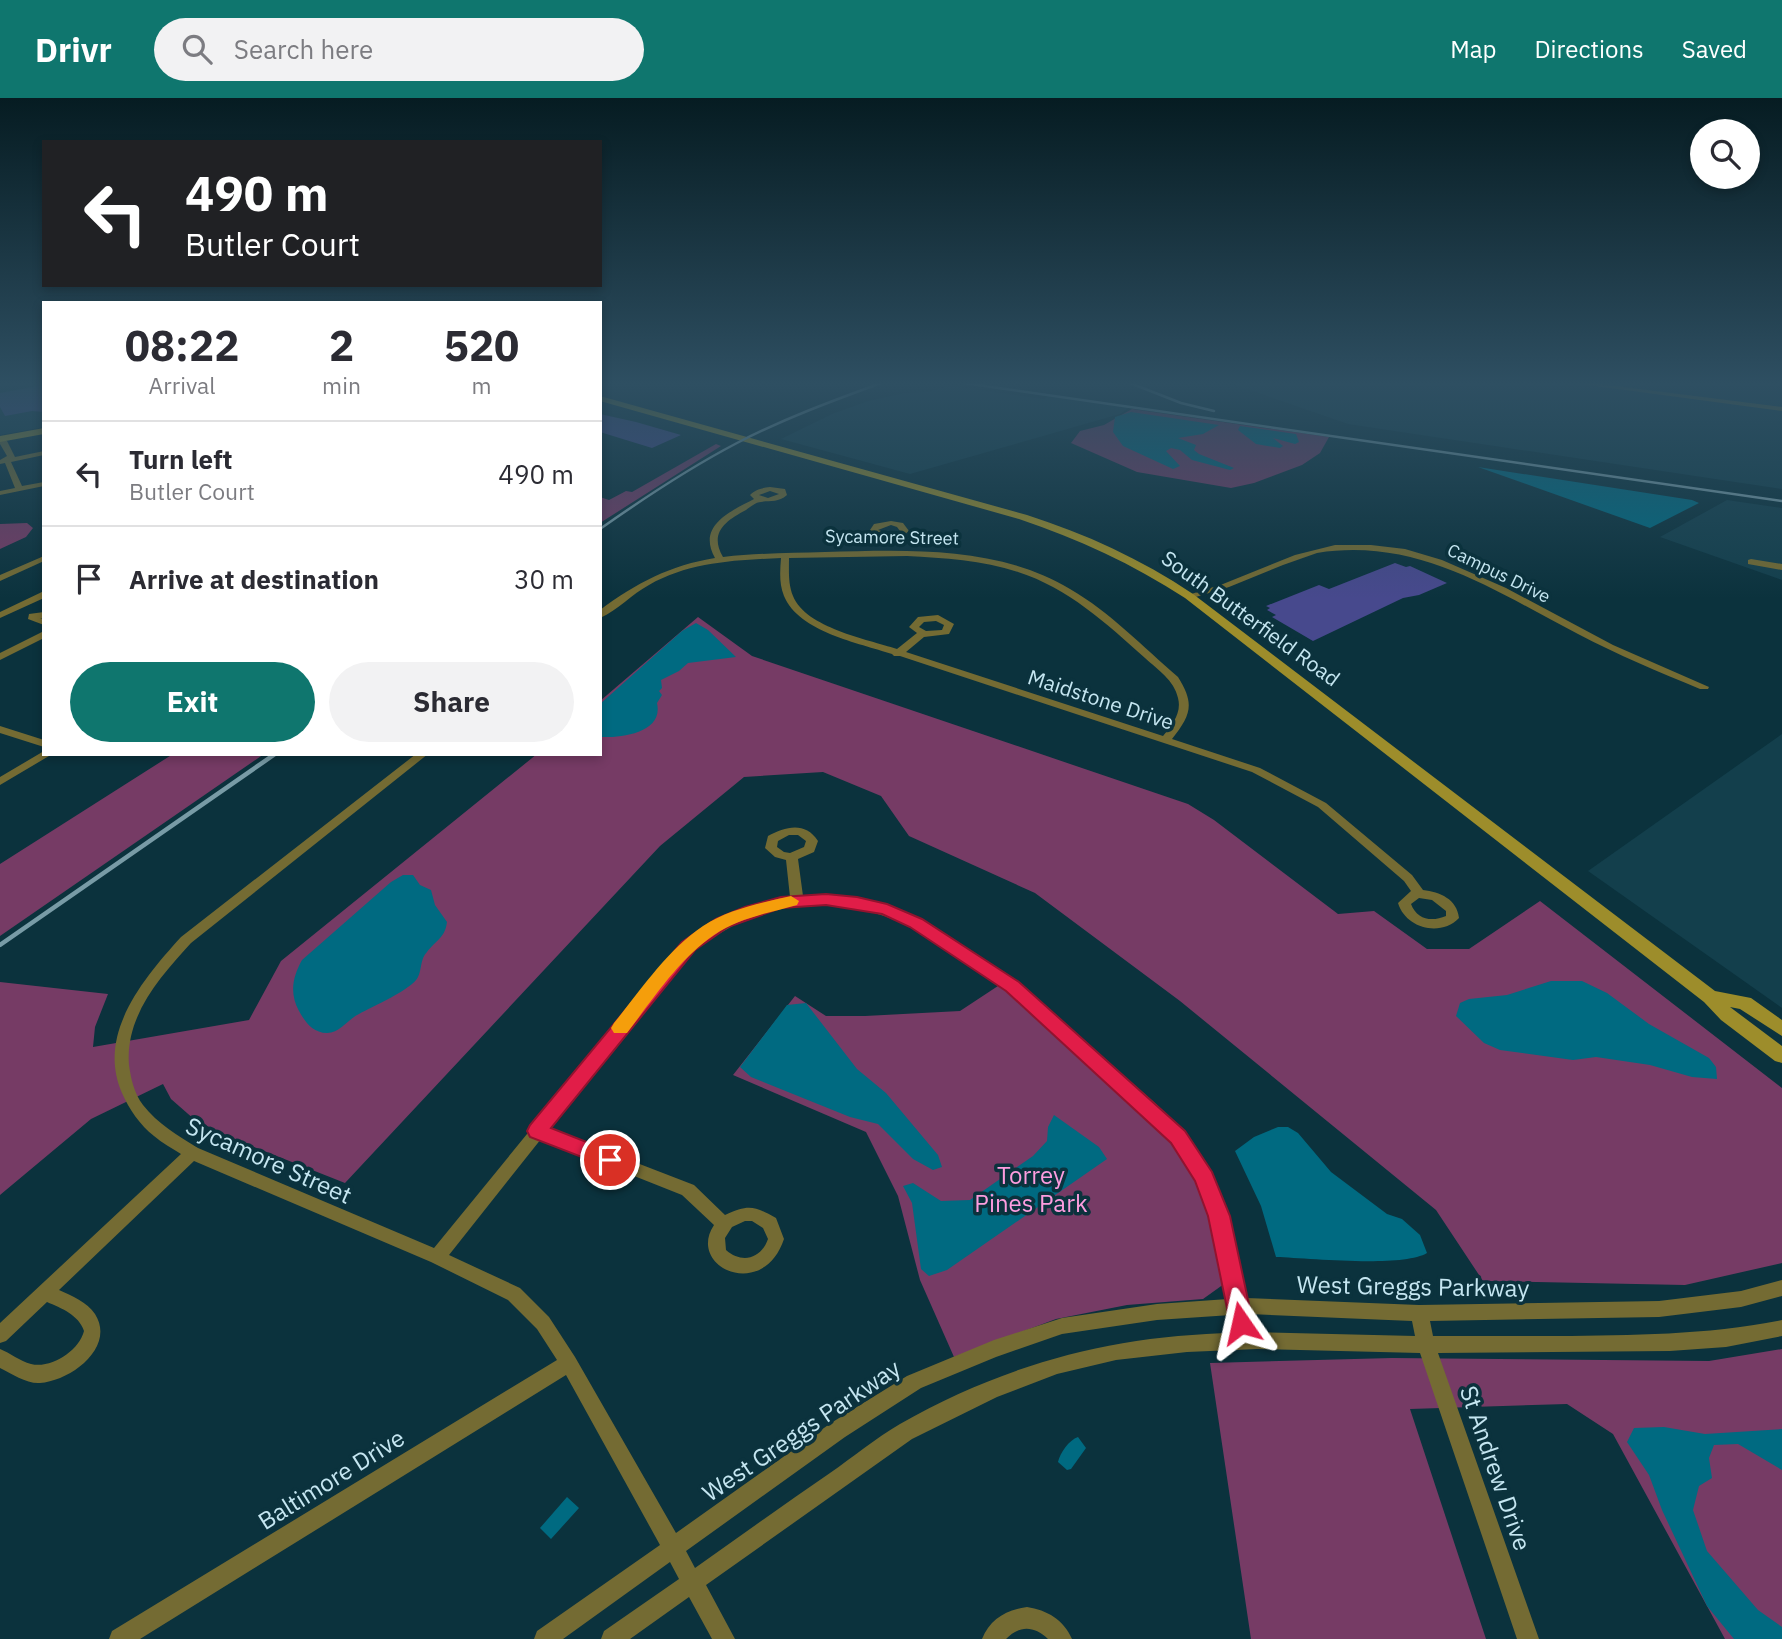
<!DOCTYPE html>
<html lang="en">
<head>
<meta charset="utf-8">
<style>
	body { margin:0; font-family:"IBM Plex Sans",sans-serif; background:#f2f2f3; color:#2b2b33; height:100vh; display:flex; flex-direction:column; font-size:26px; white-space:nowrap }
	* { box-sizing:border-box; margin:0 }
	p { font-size:23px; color:#7c7c81 }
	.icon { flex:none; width:38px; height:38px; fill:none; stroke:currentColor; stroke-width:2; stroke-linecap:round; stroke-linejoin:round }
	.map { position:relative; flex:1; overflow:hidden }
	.panel { position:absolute; left:42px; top:203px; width:560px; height:455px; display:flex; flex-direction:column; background:#fff; border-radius:0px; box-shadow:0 4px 10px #0003 }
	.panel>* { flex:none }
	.banner { position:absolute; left:42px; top:42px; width:560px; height:147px; border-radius:0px; box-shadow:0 4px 10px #0003; background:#202124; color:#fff; overflow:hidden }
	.buttons { position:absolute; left:1690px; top:21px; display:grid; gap:14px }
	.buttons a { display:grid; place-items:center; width:70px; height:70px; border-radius:50%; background:#fff; box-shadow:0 4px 10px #0003; font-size:35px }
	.pin { position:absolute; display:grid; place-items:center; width:60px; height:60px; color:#fff; margin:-30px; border:4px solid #fff; border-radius:50%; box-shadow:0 2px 7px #0007 }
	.me { position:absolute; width:77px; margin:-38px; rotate:349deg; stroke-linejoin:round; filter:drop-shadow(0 0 5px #0008) }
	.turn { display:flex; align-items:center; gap:24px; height:147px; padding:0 28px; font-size:32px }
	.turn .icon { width:91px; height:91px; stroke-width:2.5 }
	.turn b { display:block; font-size:49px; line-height:60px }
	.eta { display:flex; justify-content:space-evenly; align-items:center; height:119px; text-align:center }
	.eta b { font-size:42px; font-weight:800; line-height:49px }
	.cta { display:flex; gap:14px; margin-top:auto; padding:14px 28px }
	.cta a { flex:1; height:80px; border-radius:42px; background:#0f766e; color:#fff; font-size:28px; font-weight:800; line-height:80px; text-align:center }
	.cta a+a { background:#f2f2f3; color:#2b2b33 }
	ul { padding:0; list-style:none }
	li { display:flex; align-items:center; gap:21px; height:105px; padding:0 28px; border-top:2px solid #e1e1e2 }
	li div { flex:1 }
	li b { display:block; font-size:26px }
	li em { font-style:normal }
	header { display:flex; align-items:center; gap:42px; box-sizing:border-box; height:98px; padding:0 35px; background:#0f766e; color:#fff }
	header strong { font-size:33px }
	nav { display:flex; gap:38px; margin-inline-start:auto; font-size:24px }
	.search { width:490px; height:63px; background:#f2f2f3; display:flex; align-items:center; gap:18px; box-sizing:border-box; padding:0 24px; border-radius:38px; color:#7c7c81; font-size:26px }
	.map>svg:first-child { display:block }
	.built { fill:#133f4c }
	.green { fill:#763b65 }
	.water { fill:#006a81 }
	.building { fill:#47498d }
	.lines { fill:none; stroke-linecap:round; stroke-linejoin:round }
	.street { fill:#746b33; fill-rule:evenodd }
	.secondary { fill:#9d8d2b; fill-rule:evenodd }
	.rail-far1 { stroke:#789ba6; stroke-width:2.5 }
	.rail { stroke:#789ba6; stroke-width:4.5 }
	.route { fill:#e11d48; stroke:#92132f; stroke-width:2 }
	.slow { fill:#f59e0b }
	.labels { text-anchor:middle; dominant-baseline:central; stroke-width:7; stroke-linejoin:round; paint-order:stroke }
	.far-street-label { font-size:18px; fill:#c5e6f1; stroke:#0b323d }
	.street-label { font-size:21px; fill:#c5e6f1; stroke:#0b323d }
	.near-street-label { font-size:24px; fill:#c5e6f1; stroke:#0b323d }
	.near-park-label { font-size:24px; fill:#fd9ddf; stroke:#0b323d }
</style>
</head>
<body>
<header>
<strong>Drivr</strong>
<div class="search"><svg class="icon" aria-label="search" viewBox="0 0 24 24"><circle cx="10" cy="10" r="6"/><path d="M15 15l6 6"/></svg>Search here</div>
<nav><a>Map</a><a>Directions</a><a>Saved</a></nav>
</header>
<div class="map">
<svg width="1782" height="1541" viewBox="0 0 1782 1541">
	<rect width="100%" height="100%" fill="#0b323d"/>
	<path class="built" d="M0,285H44V329L0,337Z
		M1230,285H1782V391L1348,326Z
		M950,288L1044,301L1049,297L1131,308L1120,316L910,376L781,341L832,316L868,303L905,295L927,294Z
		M1727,402L1782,410V482L1660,439Z
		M1782,636V910L1588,773Z"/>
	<path class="green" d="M1132,311L1329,339L1320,355L1302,367L1254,385L1231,390L1137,374L1071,345L1080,333L1104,327Z
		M716,346L721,348L600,425V399L609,402L626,393L632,394Z
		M27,425L33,430L26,439L0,451V426Z
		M698,519L752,558L1188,706L1214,722L1338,816L1374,813L1427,851H1469L1540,803L1782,990V1165L1685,1187L1483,1183L1436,1112L1180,903L1035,795L909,738L881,698L823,674L744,679L660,748L345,1085L234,1041L195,1022L171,1001L163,986L91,1021L0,1097V884L108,896L95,929L93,949L249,922L281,863L537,656H600V603Z
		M173,656H264L0,838V766Z
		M1001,886L1156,1026L1181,1056L1193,1076L1217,1145L1224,1186L1203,1201L1127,1207L1056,1221L954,1259L920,1182L898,1098L866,1034L733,977L795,898L826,918H865L960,913Z
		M1782,1251V1541H1725L1613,1336L1567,1306L1410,1311L1486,1541H1251L1210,1265L1392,1260L1709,1263Z"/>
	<path class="water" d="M1131,314L1219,327L1203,336L1178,340L1196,347L1194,352L1199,356L1234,370L1230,372L1192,362L1180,352L1171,350L1166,353L1180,368L1173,371L1123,348L1113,334L1115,319Z
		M1240,328L1296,336L1299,344L1295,346L1273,340L1283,348L1280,350L1256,346L1238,332Z
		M1478,369L1692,402L1699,405L1650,430Z
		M696,525L708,532L736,559L688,565L679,573L661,582L662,590L659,593L662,597L657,605C664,635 620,640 600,639V606L682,533Z
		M403,777H413L420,787L431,792L435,807L447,824C445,840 436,842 427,854C420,861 422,871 418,879C413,891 371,909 359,916C348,921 340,935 327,935C313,935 305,924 299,913C289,895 293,878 302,862L391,784Z
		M1551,883H1582L1607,895L1649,926L1709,960L1716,969L1717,981L1692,979L1650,967L1596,959L1573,962L1500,952L1484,945L1456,918L1460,905L1469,901L1507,897Z
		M806,905L857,971L886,995L938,1057L942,1069L933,1072L913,1061L878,1026L850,1019L751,979L740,969L787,907Z
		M1054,1017L1099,1049L1107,1061L947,1172L929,1178L921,1171L912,1105L903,1088L913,1085L941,1103L970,1102L1033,1058L1047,1043L1048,1029Z
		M1278,1029H1288L1298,1035L1331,1074L1387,1116L1402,1121L1420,1137L1427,1155C1402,1170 1308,1160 1276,1159L1261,1108L1235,1053L1254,1039Z
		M1664,1329L1705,1336L1782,1331V1372L1738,1346L1714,1347L1709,1360L1712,1380L1699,1388L1693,1412L1707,1453L1758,1512L1782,1529V1541H1734L1707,1508L1662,1412L1649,1377L1627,1344L1634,1330Z
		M1078,1339L1086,1350L1071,1371L1067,1372L1058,1364C1060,1355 1069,1342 1078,1339Z
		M567,1399L579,1410L551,1441L540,1430Z"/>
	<path class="building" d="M44,287V314L32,313L5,318L0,309V295Z
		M600,316L636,324L681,337L652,350L600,334Z
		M1395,465L1406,469L1410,468L1447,485L1419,497L1403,500L1313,543L1272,519L1276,517L1267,512L1270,510L1266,508L1319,487L1329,491Z"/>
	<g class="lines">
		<path class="street" d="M1573,285H1592L1782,309V313Z
			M0,341L7,343L15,359L44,353V357L11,364L22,388L44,384V388L0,397V393L15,390L5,365L0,366V362L7,358L0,346Z
			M770,389L785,391L787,397C778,405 771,402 761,404C756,404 750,409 746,412C725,423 709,435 723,459C757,455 791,455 825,454C906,452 997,447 1070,491C1110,514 1143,549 1178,579C1195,606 1191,617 1172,641L1260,670L1326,705L1412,777L1423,792C1440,794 1457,801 1459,820C1441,839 1406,831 1398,805L1411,793L1404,783L1318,709L1252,674L900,558H894L892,556C859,545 799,534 784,498C779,486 780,473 781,460C736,462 689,464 649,487C632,496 618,512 600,520V512C636,485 671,467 715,460C697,428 729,414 754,401L750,397C756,391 762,390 770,389ZM770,393L779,396L768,400L759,397ZM907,458C944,460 982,462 1018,474C1068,490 1106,525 1145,560C1158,572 1174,582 1178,600C1182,615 1172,627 1163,638L906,554L924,539L949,536L954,526L938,517L918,519L909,529L917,535L897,551C867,541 806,530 793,498C788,486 789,473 789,460ZM936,523L944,527L942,532L926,533L919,529L924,524ZM1419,800L1432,802L1446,813V818C1432,824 1417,822 1411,806Z
			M891,423L903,425L909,433C897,443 881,443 870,432L874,426ZM891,427L897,429L900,433L890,436L878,432Z
			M1335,447H1371L1405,451L1442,462L1506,490L1613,547L1709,589L1708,591H1700C1659,574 1618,557 1578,536C1493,492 1417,439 1317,455L1283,467L1229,489L1189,501L1185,498L1223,486L1295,457Z
			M44,458V463L0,483V477Z
			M1751,461L1782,466V472L1748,466V462Z
			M44,493V500L0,520V514Z
			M44,514V520H40L44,521V527L28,521L29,516Z
			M44,533V540L0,562V555Z
			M0,628L44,642V649L0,635Z
			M44,653V656H50L49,658L0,687V679Z
			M416,656H428L191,845C160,879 125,918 129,967C131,981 134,995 143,1007C158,1026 177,1037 198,1050L434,1150L683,845L739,812L790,799L786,762L775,759L765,750L768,738C785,729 805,723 818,743L814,754L798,761L803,798C818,798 835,797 851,800C859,801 868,805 876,808C963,834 1028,897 1095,954C1131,985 1172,1014 1198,1054C1225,1098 1236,1150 1246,1200L1419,1207L1659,1203L1741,1193L1782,1182V1198L1741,1209L1659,1219L1430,1223L1433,1238C1474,1238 1516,1238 1557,1238C1633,1237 1707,1237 1782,1222V1238L1726,1249L1670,1253L1438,1255L1539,1541H1517L1420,1255L1257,1251L1187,1254L1116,1262L1057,1276L997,1299L912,1341L706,1487L735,1541H712L689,1499L630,1541H601L604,1533L679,1481L670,1464L563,1541H534L537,1533L660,1447L566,1277L140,1541H109L112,1533L557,1262L537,1231L508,1202L431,1164L194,1063L59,1192C72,1198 87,1204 95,1216C116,1249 71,1283 40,1285C27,1286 12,1276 0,1270V1251C10,1255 20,1263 31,1266C51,1271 79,1253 84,1233C79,1217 61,1210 47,1204L6,1243L0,1245V1225L181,1056C172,1050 162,1045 154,1038C140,1027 129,1011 122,995C96,936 144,880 181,839ZM789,737H798L806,743L804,749L790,755L784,754L777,749L778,743ZM798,806C832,807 865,809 897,823C969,855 1026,911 1085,962C1121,993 1162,1023 1187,1064C1212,1104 1220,1154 1228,1201L1157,1206L1062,1220L994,1242L907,1278L831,1325L676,1435L575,1259L549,1219L520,1190L449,1157L541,1041L682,1097L714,1127C686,1169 763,1204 784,1141L776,1120C754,1108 749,1106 725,1117L694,1087L549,1031L693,851L748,819ZM745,1123H752L763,1130L768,1141C761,1161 742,1166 726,1152L725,1140L732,1129ZM1249,1216L1412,1223L1415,1238L1252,1234ZM1231,1217L1235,1235C1114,1237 1005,1266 900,1326C876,1340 853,1359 830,1375C785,1406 740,1438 695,1470L686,1453L845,1339L921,1290L996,1259L1062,1236L1157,1222Z
			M1027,1509C1047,1512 1064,1522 1072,1541H1048C1034,1528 1020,1527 1006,1541H982C990,1521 1006,1512 1027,1509Z"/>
		<path class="secondary" d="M600,298L1027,417C1086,436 1141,461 1193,496L1715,893L1751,900L1782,922V938L1740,911L1730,909L1782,948V965L1775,963L1721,922L1704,904L1185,500C1133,466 1078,441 1019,421L600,303Z
			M44,330V336L0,344V338Z"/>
		<path class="rail-far1" d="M964,285L1782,403
			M1130,285L1181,305L1214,313
			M600,431C644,400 689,370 737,345C783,321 832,303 881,285"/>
		<path class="rail" d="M0,847L275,656"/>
	</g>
	<linearGradient id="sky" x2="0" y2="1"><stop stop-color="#061c22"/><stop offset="0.57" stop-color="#2e4f62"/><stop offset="1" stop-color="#2e4f62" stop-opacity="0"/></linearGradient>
	<rect width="1782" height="501" fill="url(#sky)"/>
	<path class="route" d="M826,796L857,799L887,806L922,821L1019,884L1185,1033L1212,1074L1230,1118L1253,1225L1249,1233L1241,1236L1233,1233L1230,1225L1208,1118L1195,1083L1171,1045L1006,893L910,829L882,816L826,807L781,810L728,829L695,852L551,1030L617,1056L620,1062L617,1068L610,1070L530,1039L527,1033L530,1027L682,844L716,821L745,809L781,799Z"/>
	<path class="slow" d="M791,798L799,803L797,807C769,815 739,820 714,837C679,861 653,901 627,935H614L611,930L614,925C641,892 667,852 703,828C729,811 761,805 791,798Z"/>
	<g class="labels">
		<g class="far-street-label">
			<text transform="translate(892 439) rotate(1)">Sycamore Street</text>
			<text transform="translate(1499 475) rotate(26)">Campus Drive</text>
		</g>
		<g class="street-label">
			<text transform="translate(1251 520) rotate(36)">South Butterfield Road</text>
			<text transform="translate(1101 601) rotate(18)">Maidstone Drive</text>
		</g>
		<g class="near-street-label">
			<text transform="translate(269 1062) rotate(24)">Sycamore Street</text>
			<text transform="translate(1413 1188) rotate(1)">West Greggs Parkway</text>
			<text transform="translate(801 1332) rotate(-34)">West Greggs Parkway</text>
			<text transform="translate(1496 1370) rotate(71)">St Andrew Drive</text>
			<text transform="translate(331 1381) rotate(-32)">Baltimore Drive</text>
		</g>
		<g class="near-park-label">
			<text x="1031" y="1077">Torrey<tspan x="1031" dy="28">Pines Park</tspan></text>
		</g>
	</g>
</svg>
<div class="buttons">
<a><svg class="icon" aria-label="search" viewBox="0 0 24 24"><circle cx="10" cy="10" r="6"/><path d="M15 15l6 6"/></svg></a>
</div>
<div class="pin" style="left:610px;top:1062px;background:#d93025"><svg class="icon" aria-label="arrive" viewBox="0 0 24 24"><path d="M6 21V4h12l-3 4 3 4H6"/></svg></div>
<svg class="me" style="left:1241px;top:1225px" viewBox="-20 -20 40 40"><path d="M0-17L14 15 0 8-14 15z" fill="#e11d48" stroke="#fff" stroke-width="4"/></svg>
<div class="banner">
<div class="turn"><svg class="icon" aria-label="left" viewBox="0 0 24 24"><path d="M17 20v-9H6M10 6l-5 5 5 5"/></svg><div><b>490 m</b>Butler Court</div></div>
</div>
<section class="panel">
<div class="eta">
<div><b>08:22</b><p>Arrival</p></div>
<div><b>2</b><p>min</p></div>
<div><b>520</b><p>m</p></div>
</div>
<ul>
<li><svg class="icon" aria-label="left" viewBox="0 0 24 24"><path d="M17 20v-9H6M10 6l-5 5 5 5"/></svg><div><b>Turn left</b><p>Butler Court</p></div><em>490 m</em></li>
<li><svg class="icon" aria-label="arrive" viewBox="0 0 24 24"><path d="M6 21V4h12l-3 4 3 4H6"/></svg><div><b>Arrive at destination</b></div><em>30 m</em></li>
</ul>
<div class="cta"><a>Exit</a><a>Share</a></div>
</section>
</div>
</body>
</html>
